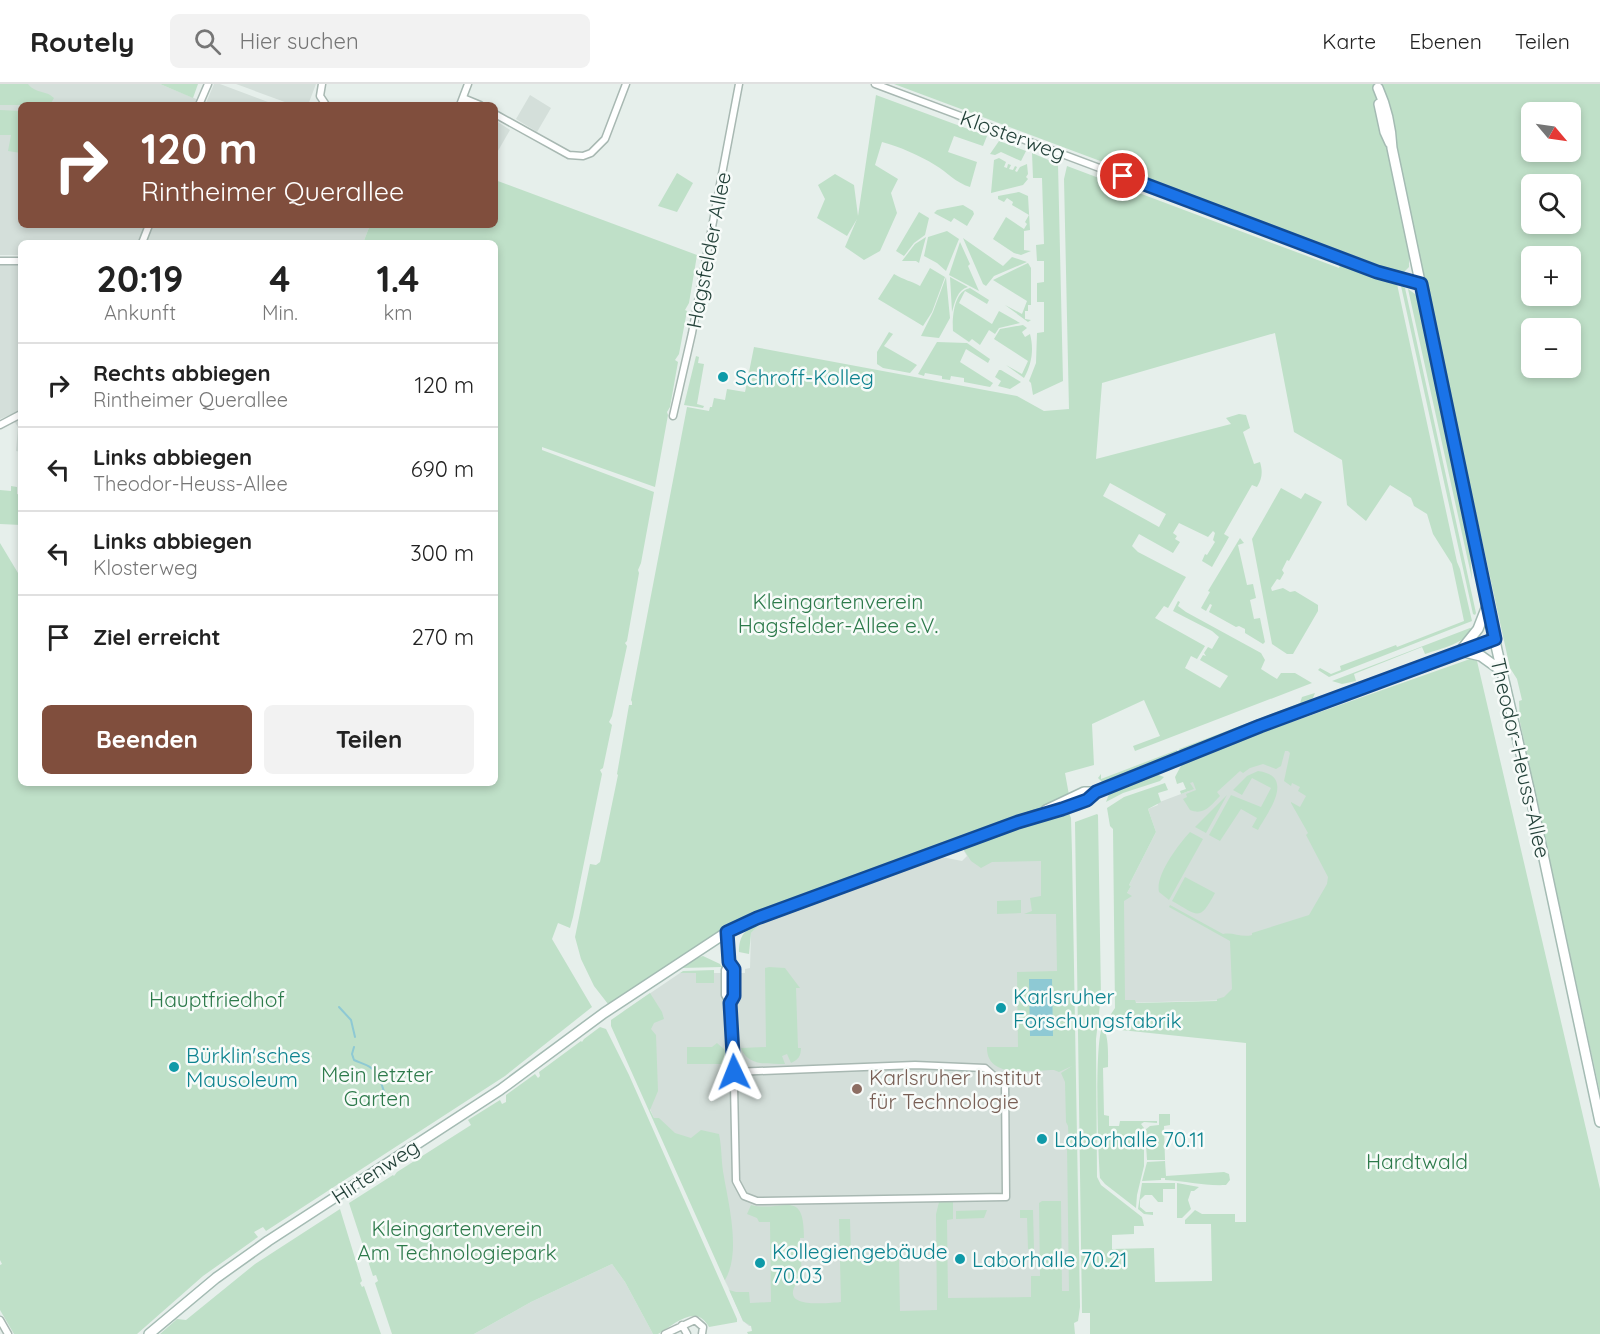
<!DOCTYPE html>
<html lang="de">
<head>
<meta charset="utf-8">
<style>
	body { margin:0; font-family:Quicksand,sans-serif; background:#f2f2f2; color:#222; height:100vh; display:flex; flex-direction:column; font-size:22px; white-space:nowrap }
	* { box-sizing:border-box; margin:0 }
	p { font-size:20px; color:#767676 }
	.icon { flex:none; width:33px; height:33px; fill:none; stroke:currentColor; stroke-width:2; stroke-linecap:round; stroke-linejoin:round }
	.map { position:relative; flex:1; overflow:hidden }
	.drawer { position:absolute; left:18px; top:156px; width:480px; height:546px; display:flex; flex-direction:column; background:#fff; border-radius:9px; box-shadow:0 3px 9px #0003 }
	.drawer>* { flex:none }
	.guide { position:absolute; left:18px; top:18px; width:480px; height:126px; border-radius:9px; box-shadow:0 3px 9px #0003; background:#804e3d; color:#fff; overflow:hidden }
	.needle { width:39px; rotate:119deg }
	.tools { position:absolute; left:1521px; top:18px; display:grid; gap:12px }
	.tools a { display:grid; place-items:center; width:60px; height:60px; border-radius:9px; background:#fff; box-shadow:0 3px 9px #0003; font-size:30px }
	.pin { position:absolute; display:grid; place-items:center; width:51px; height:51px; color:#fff; margin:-26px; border:3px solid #fff; border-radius:50%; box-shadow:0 2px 6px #0007 }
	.me { position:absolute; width:66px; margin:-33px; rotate:358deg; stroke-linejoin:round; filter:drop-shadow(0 0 4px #0008) }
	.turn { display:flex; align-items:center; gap:21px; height:126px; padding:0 24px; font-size:27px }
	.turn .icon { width:78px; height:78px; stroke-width:2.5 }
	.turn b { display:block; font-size:42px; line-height:51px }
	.eta { display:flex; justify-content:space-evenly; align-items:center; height:102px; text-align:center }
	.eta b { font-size:36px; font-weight:700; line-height:42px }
	.action { display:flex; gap:12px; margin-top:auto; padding:12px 24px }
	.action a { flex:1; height:69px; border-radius:9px; background:#804e3d; color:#fff; font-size:24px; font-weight:700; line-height:69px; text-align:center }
	.action a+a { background:#f2f2f2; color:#222 }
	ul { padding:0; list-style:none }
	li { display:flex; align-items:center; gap:18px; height:84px; padding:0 24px; border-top:2px solid #e0e0e0 }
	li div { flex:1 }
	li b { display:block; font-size:22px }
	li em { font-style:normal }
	header { display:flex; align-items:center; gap:36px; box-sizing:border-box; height:84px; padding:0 30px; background:#fff; border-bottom:2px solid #e0e0e0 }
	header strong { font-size:28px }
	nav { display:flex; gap:33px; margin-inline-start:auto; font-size:21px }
	.search { width:420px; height:54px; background:#f2f2f2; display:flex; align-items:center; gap:15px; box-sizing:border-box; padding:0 21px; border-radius:9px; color:#767676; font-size:22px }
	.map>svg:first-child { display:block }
	.built { fill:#d4dfda }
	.green { fill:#bfe0c8; fill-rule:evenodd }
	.water { fill:#8ec9d4 }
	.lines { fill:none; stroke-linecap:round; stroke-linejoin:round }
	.stream { stroke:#8ec9d4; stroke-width:2 }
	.street-casing { stroke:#a8b8b2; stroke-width:9 }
	.secondary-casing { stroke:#a4bbb3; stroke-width:12 }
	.street { stroke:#fff; stroke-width:6 }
	.secondary { stroke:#fff; stroke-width:9 }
	.route-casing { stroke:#114b97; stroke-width:15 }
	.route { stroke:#1a73e8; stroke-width:10 }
	.culture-dot { fill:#0f9aa8; stroke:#f7fbf9; stroke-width:2 }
	.education-dot { fill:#8d6e63; stroke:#f7fbf9; stroke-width:2 }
	.labels { text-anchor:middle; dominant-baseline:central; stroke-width:5; stroke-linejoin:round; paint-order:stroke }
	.street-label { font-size:21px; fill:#24423a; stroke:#f7fbf9 }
	.culture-label { font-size:21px; fill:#0d838f; stroke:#f7fbf9; text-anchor:start }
	.park-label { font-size:21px; fill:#2d7a4b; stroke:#f7fbf9 }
	.education-label { font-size:21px; fill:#785e54; stroke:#f7fbf9; text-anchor:start }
</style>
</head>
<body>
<header>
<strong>Routely</strong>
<div class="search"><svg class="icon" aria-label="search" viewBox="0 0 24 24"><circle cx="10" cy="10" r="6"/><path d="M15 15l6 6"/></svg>Hier suchen</div>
<nav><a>Karte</a><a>Ebenen</a><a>Teilen</a></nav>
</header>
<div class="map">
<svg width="1600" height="1250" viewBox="0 0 1600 1250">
	<rect width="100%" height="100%" fill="#e6efeb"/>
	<path class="built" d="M0,0H160L206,19L214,0H220L276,21H21V141H370L363,159H21V171H0Z
		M236,0H316L308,21H293Z
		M530,11L551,24L537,48L516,35Z
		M495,36L510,46L495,72Z
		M21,180V368L16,367L18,343L10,331L0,335V181Z
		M1292,657L1345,799L1234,916L1120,919L1119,805L1127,809L1131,802L1129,801L1156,748L1148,725L1158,721L1157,719L1189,707L1186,697Z
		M1067,730L1076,1237L749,1242L743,1237L618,952L624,927L680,889H745V885L750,884L751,849L760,840L942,773L962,777L967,772L964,767L966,762L1023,741Z
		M612,1180L625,1198L653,1250H474L531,1218Z"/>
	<path class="green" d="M0,0H28C36,10 46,6 54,14L50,21H0Z
		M160,0H198L193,14Z
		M894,0H1373L1409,169V183L1404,188L1392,186Z
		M1382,0H1600V1009L1520,638L1519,617L1522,616L1517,595L1510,584ZM1532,28H1570V68H1532ZM1532,100H1570V140H1532ZM1532,172H1570V212H1532ZM1532,244H1570V284H1532Z
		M876,11L987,52L983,62L954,52L948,68L977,78L970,103C956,99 947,88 935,81C919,71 900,63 882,58L875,81L898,95L891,109L897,129L880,167L864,176L845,163L857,135L847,152L817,134L825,115L818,101L835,90L854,101L858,132Z
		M0,26L21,27V69L8,67L11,51H0Z
		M999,57L1026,67L1021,77L1001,68L995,71L990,70Z
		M1032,69L1058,80L1063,297L1033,311L1031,299L1029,297L1036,279L1037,249L1044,248V218H1037V199L1044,198V177H1037L1036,161L1044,160L1042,94H1033Z
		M999,74L1006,78L1004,83L1007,84L1008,80L1011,81L1009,85L1013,86L1015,82L1017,83L1015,87L1017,88L1020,83L1027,80L1028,90L1026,93L1028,95L1023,101L991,109L994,76Z
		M1067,82L1339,184L1341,178L1397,200L1457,478L1460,485L1472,537L1329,593L1318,586L1320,584L1331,590L1341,586L1340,582L1396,561L1397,563L1464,537L1452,480L1433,450L1427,430L1414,422L1411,414L1390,401L1366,437L1347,421L1342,376L1294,348L1275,249L1102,299L1096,375L1231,340L1226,334L1239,330L1246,331L1250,344L1243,348L1254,380L1260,378C1263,388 1262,395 1257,403L1252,401L1224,450L1229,453L1212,483L1202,477L1205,470L1207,471L1215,458L1213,456L1215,449L1213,447L1208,453L1179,439L1173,449L1177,452L1175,455L1180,458L1173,469L1139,450L1132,462L1138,468L1186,493L1168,524L1164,522L1155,534L1205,562L1197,575L1191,572L1185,584L1220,604L1228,592L1200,576L1203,571L1206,572L1204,569L1208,563L1212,565L1219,553L1212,547L1173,527L1178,517L1180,518L1178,522L1186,528L1261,569L1265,576L1261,585L1277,595L1281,589H1295L1312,599L1135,667L1133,662L1160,652L1144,616L1092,640L1094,681L1065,689L1069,711L1031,729L735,839L620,915L608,920L594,902L581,875L575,853L590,780L596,781L600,778L618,691L617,690L629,621H632V618L631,616L687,323L709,327L710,323H712L714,314L725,316L727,305L745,308L754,263L1017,312L1044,327L1069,325L1064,95ZM1110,399L1166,430L1159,443L1103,412Z
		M677,89L693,99L677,128L658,122Z
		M495,96L697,171L689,219L685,226L687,227L679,270L675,276L678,278L670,323L667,328L668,331L655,403L542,363V366L654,408L641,479L638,486L639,489L627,557L625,559L627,562L612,632L609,638L612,641L603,684L600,686L602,690L573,833L570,844L558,839L552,855L592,923L505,992L266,1147L263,1143L254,1148L258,1153L203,1192L137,1250H14L0,1226V1181L2,1180L0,1176V459L21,494V699H495V159H363L370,141H495Z
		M1019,108L1028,112L1030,146L1024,147V166L1031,167L1021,171L1014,169L993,155L1006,133L1024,145L1027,140L1025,138L1029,131L1012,121L1013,118L1007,114L1004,118L998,115V112Z
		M963,121L973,127L974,130L967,142L954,134L951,138L934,129L937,126Z
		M919,128L929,134L925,151L914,159L904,172L896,167Z
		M947,147L959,155L946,187L937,179L924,172L928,153Z
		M926,153L919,179L916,177H902L915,160Z
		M963,154L1003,182L1012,173L1027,178L994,192L986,202L983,200Z
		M960,158L970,180L968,182L979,207L949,191Z
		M1028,179L1031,184V221H1028V227H1025V235L1031,236L1028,238L1005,221L1022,230L1027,217L993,196Z
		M930,184L945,193L932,228L923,242L878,215L894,190C904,196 911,197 920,202Z
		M946,193L950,234L939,254L921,252L933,228Z
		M950,193L968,203C957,206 955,218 952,228Z
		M1401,202L1405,204L1476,529L1475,531L1473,530Z
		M970,204L989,216L987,220L965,207L959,219L992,240L999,227L1020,239L999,244L995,250L989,246L980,261L972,255L969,258L953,247C952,233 954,207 970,204Z
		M1408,205L1415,210L1420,219L1469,453L1472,495Z
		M1023,241L1027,244L1022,248L1025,253L1030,250C1034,265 1032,280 1024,294L1006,281L1022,290L1028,277L994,255L1000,245Z
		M889,248L893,250L884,262L917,281L910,289L883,284L877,280V268Z
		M937,258L967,259L990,275L988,279L966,265L960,278L993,299L990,303L964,298V294L951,292L950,296L942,295V292L925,289L924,292L918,290Z
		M696,272L699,273L698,279L704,280L697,320L704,322L703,324L684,321Z
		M999,286H1001L1021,298L1010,305L998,302L1001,297L995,293Z
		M11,402L17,403V410L21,411V441L0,440V406L11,407Z
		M1281,404L1301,415L1305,409L1322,418L1289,477L1287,476L1282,486L1284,489L1280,496L1277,495L1271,504L1272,507L1283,504L1290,508L1295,507L1318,521V527L1293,570H1287L1272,560L1252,455Z
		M1240,454L1244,459L1238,461L1247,501L1253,500L1256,514L1250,516L1254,535L1260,534L1265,558L1263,560L1245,549V545L1239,542L1236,543L1209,528L1212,521L1210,520L1206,527L1201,524L1210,508L1208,507Z
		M1470,544L1474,545C1462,560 1443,564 1425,570L1422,563L1354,590L1356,597L1342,600L1332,597Z
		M1470,575L1477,577L1600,1105V1250H1090V1229H1082L1075,738L1097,730L1098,731L1101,912L1096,955L1097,1093L1101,1101L1142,1133L1144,1142H1134V1150L1112,1151V1165L1154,1164L1155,1198L1212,1197L1211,1140H1185V1136L1195,1126L1202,1130H1235V1138H1246V959L1121,946L1113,937L1111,930L1115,924L1113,745L1110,742L1107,724L1124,713L1165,699L1168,706L1158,709L1161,718L1148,725L1156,748L1129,801L1131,802L1127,809L1132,812L1124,817L1125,916H1135L1136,919L1217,917V915L1224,913L1232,905L1230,857L1169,823L1170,821L1223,850C1233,848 1242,854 1252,851V849L1309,831L1327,800L1328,793L1306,751L1308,749L1291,719V718L1300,723L1306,712L1298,707L1300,703L1292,699L1291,702L1284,697L1290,669L1288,667H1285L1281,682L1276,685L1263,680L1250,684L1243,689L1240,687L1217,708L1220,712C1211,721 1204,732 1190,726L1183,715L1187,713L1186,710L1196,706L1193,698L1190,699L1194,705L1181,710L1180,707L1186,705L1183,698L1177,700L1175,693L1184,676Z
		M1315,609L1313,614L1307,619L1181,668L1179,665L1300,619L1302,613Z
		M1177,666L1178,669L1111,695L1102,698L1098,694L1101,690V695Z
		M1258,687C1296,692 1268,728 1258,746L1252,743L1257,734L1241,725L1220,757L1209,751L1231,711L1261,723L1271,704L1252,694L1242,711L1233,706L1247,692Z
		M1156,690L1164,693L1160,697L1123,709L1106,718L1109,710L1143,693Z
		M1227,711L1206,749L1195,743Z
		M1069,729L1071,734L1072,769L1080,1223L1078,1237L1074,1239L1075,1250H748L747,1248L752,1247L751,1242L743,1237L611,942V936L650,909L662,928L664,935L654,939L651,945L656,951L658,1007L650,1026L654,1034H659L675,1049L691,1054L701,1046L719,1050C722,1064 721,1079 724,1093C729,1122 741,1169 725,1196L729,1206L736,1208H749L750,1219L771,1218L770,1138H759L757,1134L747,1130L751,1121C783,1129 804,1102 804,1154H800C800,1166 803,1181 800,1192C798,1198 792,1204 793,1210C794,1223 831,1219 841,1218L839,1135H850L851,1172H899L900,1227L937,1226L936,1130L939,1118H953V1135L947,1136L948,1214L1031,1213V1192H1040L1039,1119L1042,1117H1061L1062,1207H1069L1067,1062L1069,1060L1068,1042L1066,1038L1065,998L1061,989L1072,982L1059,988L1054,986C1033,986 986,996 987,963H1018L1017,888L1057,887L1056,830H1024L1032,827L1030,814L1041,812V777L992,778L981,784L971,777L964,766L966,762L1023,741Z
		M1190,748L1203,755L1169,816L1159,808C1155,791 1179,760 1190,748Z
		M1185,793L1215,809C1199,839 1198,831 1172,817Z
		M1021,816V829L997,830V817Z
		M760,840L751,849L749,870L739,868C739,852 745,844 760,840Z
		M703,872L720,880L722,883L681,884L622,924L693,875Z
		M769,883L785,884L800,904H796L798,964H801C801,972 798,976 791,979L787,970L782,972L785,980C768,979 748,983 741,964L766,963L765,884Z
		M714,886V899H696V889H680L683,887Z
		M1103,941C1109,955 1108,968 1108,983L1103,984L1104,1031L1109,1032V1042H1119L1120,1037H1157V1039L1144,1038L1141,1040L1144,1044V1082L1137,1111L1136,1124L1105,1100L1100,1094C1098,1070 1094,955 1103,941Z
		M600,943L606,945L629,991L737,1235V1238L709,1243C696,1219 675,1240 658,1250H653L625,1198L612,1180L531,1218L474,1250H392L375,1199L378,1197L376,1191L373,1192L349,1119L393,1091L394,1092L397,1088L471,1041L468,1036L500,1016L502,1020L506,1018V1011L535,990L538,994L540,992L539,988L581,957L582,958L584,955Z
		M717,959L725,966L726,980H687V963H712Z
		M1159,1030H1170V1041L1164,1042L1165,1076H1147L1145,1046L1150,1042L1159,1041Z
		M1165,1077L1166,1092L1224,1088L1229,1090L1230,1096L1226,1101C1203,1102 1187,1097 1165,1096V1094H1161V1096L1142,1097L1147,1078Z
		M1142,1099H1175V1105H1163V1118H1158L1152,1111H1145L1140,1116V1123L1146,1128H1153V1131L1144,1130L1138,1125Z
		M1177,1099L1199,1103L1194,1107H1191L1188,1116L1191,1125L1182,1134H1177Z
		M340,1125L362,1197L360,1199L362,1203L364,1202L381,1250H160L177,1235L186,1236L255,1180Z
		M987,1126L984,1134L956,1135V1127Z
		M1020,1126H1033L1034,1165H1028L1027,1134H1020Z"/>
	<path class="water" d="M1029,895H1052L1053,952H1030Z"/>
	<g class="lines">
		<path class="stream" d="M339,923L351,936L355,953
			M354,963L352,970L354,976C362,980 371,981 376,989C384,999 382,1013 393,1020"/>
		<defs>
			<path id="street" d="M322,0L320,12L326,21
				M875,0L1377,188L1421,200
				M463,14L480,21
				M199,21L208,0
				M460,21L468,0
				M495,30L569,71L583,72L591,69L605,55L626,0
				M142,159L149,141
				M0,177H21
				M673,332L692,249L739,0
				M0,341L21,330
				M727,848L729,878L734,885V912L730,919
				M729,878L725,886V911L730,919L733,953L736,1097L744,1112L757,1117L1006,1113L1005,996L994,992L985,984L915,981L734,988
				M0,1236L8,1250
				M682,1241L687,1250
				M665,1250L695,1236L703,1243L702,1250"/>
			<path id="secondary" d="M1378,4C1387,24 1391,43 1392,64L1497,566L1530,709L1600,1038
				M1379,20L1385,48L1390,59
				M1461,566L1478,545L1487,522
				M1460,567L1481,572L1502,587
				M1046,726L1084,708H1096
				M149,1250L216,1194L268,1157L500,1006L604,929L727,848L757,834L946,764L1036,731L1062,725L1087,716L1096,708L1260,642L1495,555"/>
		</defs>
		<use href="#street" class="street-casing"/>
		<use href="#secondary" class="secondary-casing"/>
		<use href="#street" class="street"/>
		<use href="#secondary" class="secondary"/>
	</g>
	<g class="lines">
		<defs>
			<path id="route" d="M734,988L730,919L734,912V885L729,878L727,848L757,834L1018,738L1062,725L1087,716L1096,708L1260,642L1495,555L1421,200L1377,188L1123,92"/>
		</defs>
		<use href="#route" class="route-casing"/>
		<use href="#route" class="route"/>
	</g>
	<g class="culture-dot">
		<circle cx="723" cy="293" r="6"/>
		<circle cx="1001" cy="924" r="6"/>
		<circle cx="174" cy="983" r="6"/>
		<circle cx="1042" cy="1055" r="6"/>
		<circle cx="960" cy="1175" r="6"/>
		<circle cx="760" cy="1179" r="6"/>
	</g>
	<circle class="education-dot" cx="857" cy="1005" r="6"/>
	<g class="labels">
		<g class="street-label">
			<text transform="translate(1013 51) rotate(20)">Klosterweg</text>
			<text transform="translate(708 166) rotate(-79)">Hagsfelder Allee</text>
			<text transform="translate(1521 674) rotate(77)">Theodor-Heuss-Allee</text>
			<text transform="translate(375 1087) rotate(-33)">Hirtenweg</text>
		</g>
		<g class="culture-label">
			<text x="735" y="293">Schroff-Kolleg</text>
			<text x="1013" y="912">Karlsruher<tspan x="1013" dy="24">Forschungsfabrik</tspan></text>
			<text x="186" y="971">Bürklin'sches<tspan x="186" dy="24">Mausoleum</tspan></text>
			<text x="1054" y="1055">Laborhalle 70.11</text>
			<text x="772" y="1167">Kollegiengebäude<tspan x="772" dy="24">70.03</tspan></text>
			<text x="972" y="1175">Laborhalle 70.21</text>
		</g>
		<g class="park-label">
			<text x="838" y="517">Kleingartenverein<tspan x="838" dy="24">Hagsfelder-Allee e.V.</tspan></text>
			<text x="217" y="915">Hauptfriedhof</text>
			<text x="377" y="990">Mein letzter<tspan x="377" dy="24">Garten</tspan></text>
			<text x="1417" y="1077">Hardtwald</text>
			<text x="457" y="1144">Kleingartenverein<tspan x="457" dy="24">Am Technologiepark</tspan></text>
		</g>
		<g class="education-label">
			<text x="869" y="993">Karlsruher Institut<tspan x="869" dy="24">für Technologie</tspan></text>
		</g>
	</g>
</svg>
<div class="tools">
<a><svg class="needle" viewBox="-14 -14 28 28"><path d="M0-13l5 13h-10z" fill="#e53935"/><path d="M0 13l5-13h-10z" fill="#767676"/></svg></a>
<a><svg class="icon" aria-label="search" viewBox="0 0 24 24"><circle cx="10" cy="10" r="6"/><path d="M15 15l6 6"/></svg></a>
<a>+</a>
<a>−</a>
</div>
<div class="pin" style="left:1123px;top:92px;background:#d93025"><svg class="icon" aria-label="arrive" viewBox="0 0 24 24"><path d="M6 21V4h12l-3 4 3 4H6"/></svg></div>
<svg class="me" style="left:734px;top:988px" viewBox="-20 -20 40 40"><path d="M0-17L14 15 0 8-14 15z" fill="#1a73e8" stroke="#fff" stroke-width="4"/></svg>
<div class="guide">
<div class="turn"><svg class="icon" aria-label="right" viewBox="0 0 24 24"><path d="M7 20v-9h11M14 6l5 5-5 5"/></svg><div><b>120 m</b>Rintheimer Querallee</div></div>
</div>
<section class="drawer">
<div class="eta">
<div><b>20:19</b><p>Ankunft</p></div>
<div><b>4</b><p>Min.</p></div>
<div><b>1.4</b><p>km</p></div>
</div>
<ul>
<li><svg class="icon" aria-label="right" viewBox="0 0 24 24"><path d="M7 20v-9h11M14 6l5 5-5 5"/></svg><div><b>Rechts abbiegen</b><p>Rintheimer Querallee</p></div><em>120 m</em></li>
<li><svg class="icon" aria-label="left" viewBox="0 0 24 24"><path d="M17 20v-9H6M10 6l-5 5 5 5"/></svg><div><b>Links abbiegen</b><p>Theodor-Heuss-Allee</p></div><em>690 m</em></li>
<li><svg class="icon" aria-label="left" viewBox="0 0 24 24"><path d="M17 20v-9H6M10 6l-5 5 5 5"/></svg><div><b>Links abbiegen</b><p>Klosterweg</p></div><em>300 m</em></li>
<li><svg class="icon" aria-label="arrive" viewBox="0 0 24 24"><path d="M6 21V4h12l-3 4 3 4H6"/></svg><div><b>Ziel erreicht</b></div><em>270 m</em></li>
</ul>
<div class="action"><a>Beenden</a><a>Teilen</a></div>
</section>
</div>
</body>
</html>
